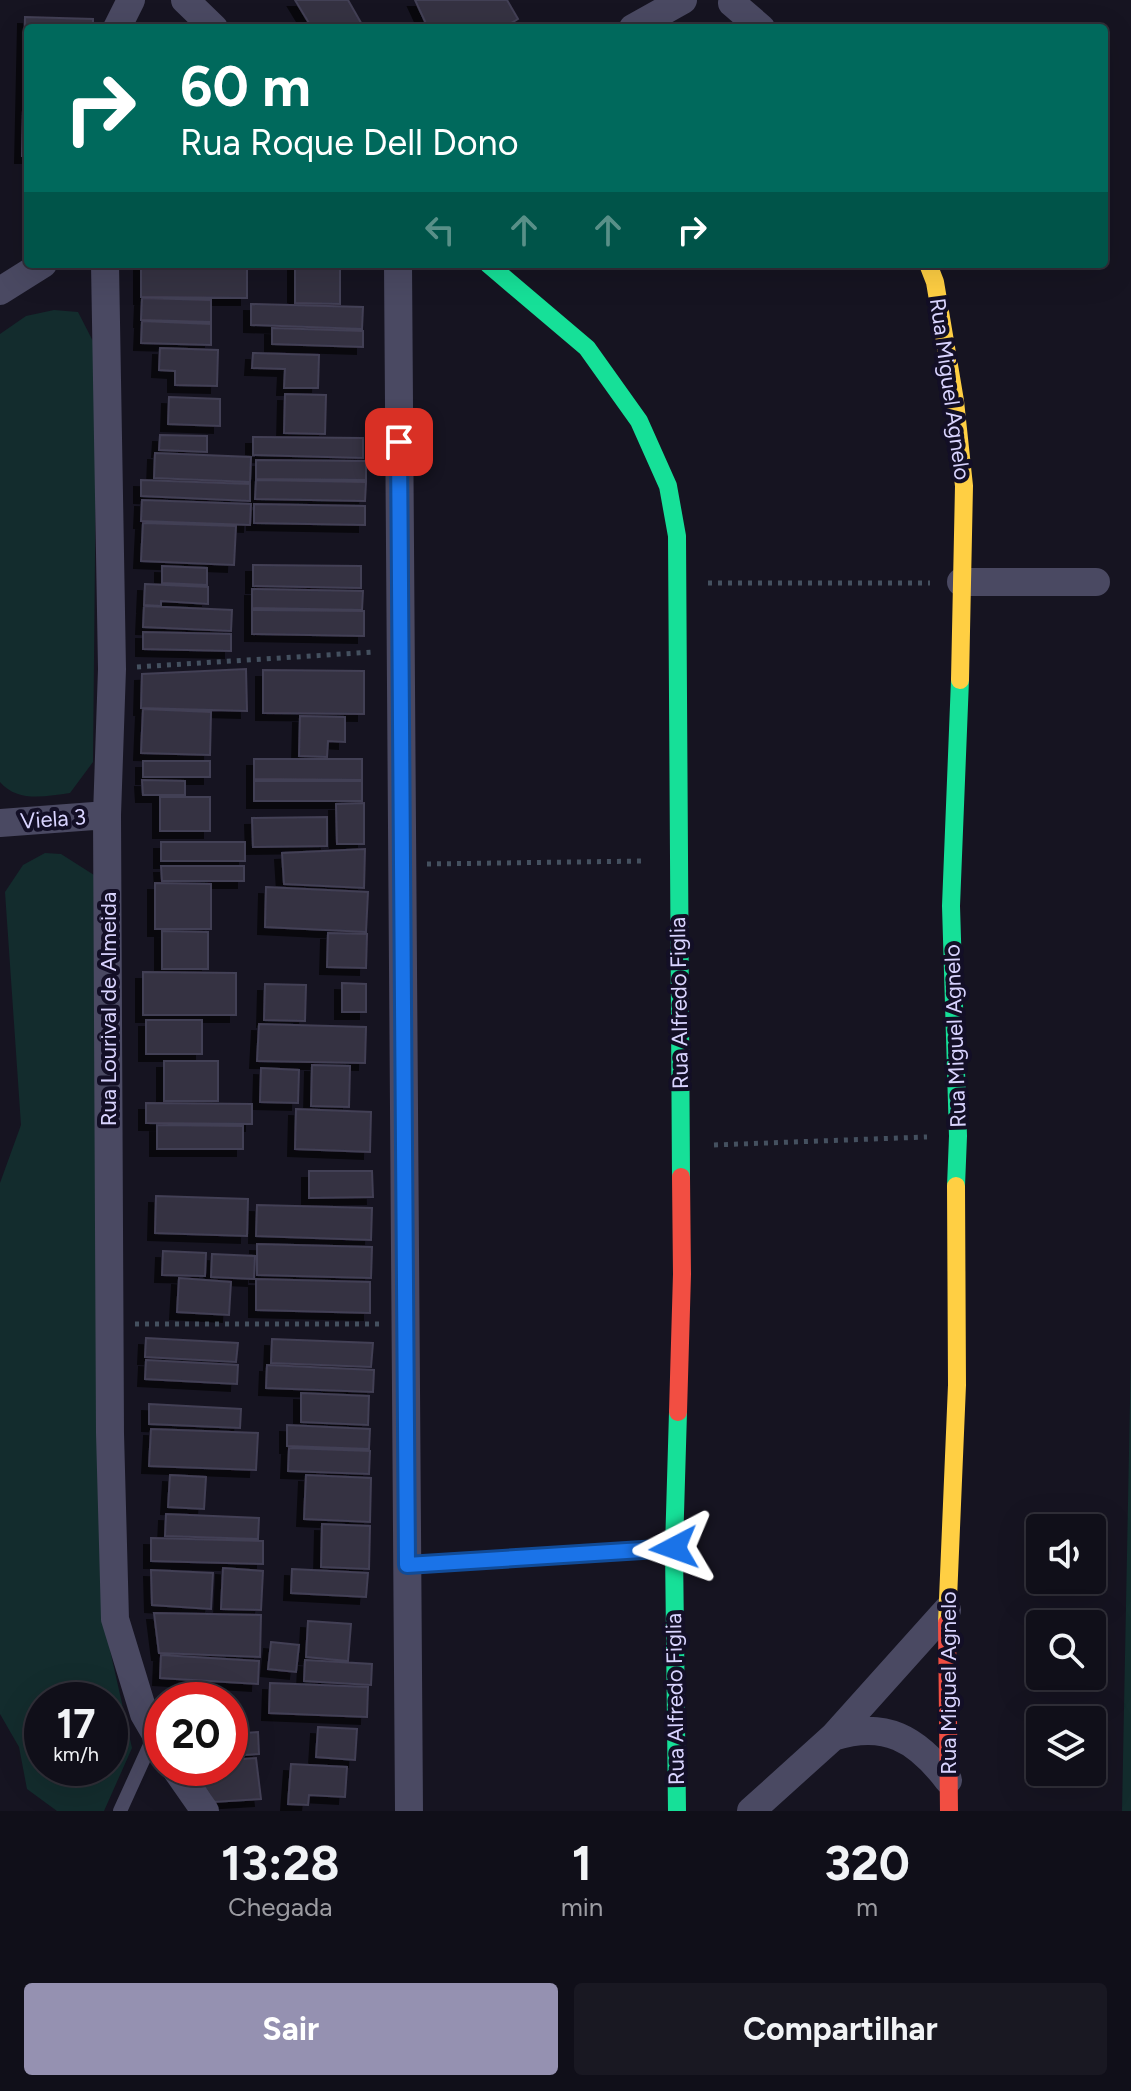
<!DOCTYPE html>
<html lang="pt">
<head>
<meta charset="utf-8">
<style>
	body { margin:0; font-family:Figtree,sans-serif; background:#191822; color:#f1f3f6; height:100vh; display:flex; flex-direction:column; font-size:30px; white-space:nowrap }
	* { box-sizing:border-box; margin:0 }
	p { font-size:26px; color:#9c9ca2 }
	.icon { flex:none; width:44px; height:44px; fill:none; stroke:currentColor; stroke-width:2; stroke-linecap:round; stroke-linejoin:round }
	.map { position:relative; height:1811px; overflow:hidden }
	.sheet { display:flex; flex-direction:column; background:#100f19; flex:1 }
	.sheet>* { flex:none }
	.hud { position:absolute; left:24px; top:24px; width:1084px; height:244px; border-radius:8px; box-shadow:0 8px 32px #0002,0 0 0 2px #302f38; background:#00695c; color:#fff; overflow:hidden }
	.buttons { position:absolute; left:1026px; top:1514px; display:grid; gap:16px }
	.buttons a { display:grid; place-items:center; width:80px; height:80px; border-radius:8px; background:#100f19; box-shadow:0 8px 32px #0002,0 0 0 2px #302f38; font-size:40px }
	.speed { position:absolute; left:24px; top:1682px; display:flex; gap:16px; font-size:40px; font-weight:700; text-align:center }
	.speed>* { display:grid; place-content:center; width:104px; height:104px; border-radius:50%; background:#100f19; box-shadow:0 8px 32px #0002,0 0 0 2px #302f38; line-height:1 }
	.speed small { font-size:20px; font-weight:400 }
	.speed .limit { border:12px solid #d22; background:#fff; color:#111 }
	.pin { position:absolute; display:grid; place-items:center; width:68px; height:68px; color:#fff; margin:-34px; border-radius:16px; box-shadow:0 4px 12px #0006 }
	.me { position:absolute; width:88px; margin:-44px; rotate:266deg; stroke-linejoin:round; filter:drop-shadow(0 0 6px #0008) }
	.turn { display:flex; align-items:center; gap:28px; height:168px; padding:0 24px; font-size:36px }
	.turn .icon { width:104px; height:104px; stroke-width:2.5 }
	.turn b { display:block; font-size:56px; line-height:68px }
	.lanes { display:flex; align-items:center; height:76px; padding:0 24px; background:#0003; justify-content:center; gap:40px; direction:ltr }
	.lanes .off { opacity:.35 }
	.eta { display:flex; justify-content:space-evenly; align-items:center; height:136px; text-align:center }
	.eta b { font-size:48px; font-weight:700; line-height:56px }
	.action { display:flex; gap:16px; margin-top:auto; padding:16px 24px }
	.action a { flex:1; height:92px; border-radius:8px; background:#9591b1; color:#fff; font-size:32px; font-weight:700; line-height:92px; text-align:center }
	.action a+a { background:#191822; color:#f1f3f6 }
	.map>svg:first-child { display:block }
	.green { fill:#132c2d; fill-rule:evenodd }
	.building { fill:#343243; stroke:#433f54; stroke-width:2; filter:url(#shadow) }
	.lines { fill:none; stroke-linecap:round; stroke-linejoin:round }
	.path { stroke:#44505f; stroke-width:5; stroke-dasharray:4 6; stroke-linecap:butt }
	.lane { stroke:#4a4962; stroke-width:14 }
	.street { stroke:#4a4962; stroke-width:28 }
	.fast { stroke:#16e098; stroke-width:18 }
	.slow { stroke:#ffcf43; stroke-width:18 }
	.jam { stroke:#f24e42; stroke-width:18 }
	.route-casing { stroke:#114b97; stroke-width:20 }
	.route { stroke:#1a73e8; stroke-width:14 }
	.labels { text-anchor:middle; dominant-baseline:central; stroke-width:8; stroke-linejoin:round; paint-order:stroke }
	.street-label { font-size:22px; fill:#d9d4ff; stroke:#130f26 }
</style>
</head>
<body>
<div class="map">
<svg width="1131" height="1811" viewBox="0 0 1131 1811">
	<defs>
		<filter id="shadow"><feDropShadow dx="-7" dy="7" stdDeviation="0" flood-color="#0009"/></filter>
	</defs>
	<rect width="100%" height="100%" fill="#161421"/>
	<path class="green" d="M54,310L78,312L97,349L93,762L70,793C46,796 18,803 0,782V334L26,316Z
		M45,853L61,854L94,875L101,1573L110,1650L132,1748L104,1811H57L27,1789L19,1747L0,1714V1183L21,1125L5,892L23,865ZM42,1700H110V1768H42Z
		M1131,1349V1811H1122Z"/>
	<path class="building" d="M295,0H348L364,28H312Z
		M415,0H507L518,19L503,28H428Z
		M25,17L93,19V28H28V156H22Z
		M141,264H247V298L141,297Z
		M295,264H340V304L295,303Z
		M142,298L211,300V322L141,320Z
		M251,304L363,307L362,329L251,325Z
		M142,321L211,324V345L141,343Z
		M272,328L363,331V347L272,344Z
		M160,348L218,350L217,386L175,385V371L159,370Z
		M253,353L319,355L318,388H284L285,369L252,368Z
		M285,394L326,395L325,434L284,433Z
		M169,397L220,399V426L168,424Z
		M160,435L207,436V452L159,450Z
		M253,437L363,438V458L253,455Z
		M155,453L251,457L250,482L154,478Z
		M256,460L366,461V480L256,479Z
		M141,480L250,484V501L141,496Z
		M256,480L366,482L365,501L255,499Z
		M142,500L251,504L250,525L141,521Z
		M254,504L365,506V525L254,523Z
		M143,523L236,526L234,565L141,561Z
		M253,565L361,566V588L253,586Z
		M162,566L207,568V585L162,583Z
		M145,584L208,587V604L161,601V606L144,605Z
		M252,589L363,591L362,610L252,608Z
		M144,606L232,610L231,631L143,627Z
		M252,610L364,611V636L252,634Z
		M143,632L231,634V651L143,649Z
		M246,669L247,711L141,708L142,674Z
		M263,670L364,671V714L263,713Z
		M143,709L211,712L210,755L141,753Z
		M300,716L345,717V742L328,741L327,757L299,756Z
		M254,759H362V780L254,779Z
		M143,761H210V777H143Z
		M142,780L185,781V795H143Z
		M254,781H362V801H254Z
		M160,797H210V831H160Z
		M364,803V844H337L336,804Z
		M327,817V846L253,847L252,818Z
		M161,842H245V861H161Z
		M365,849L364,888L284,884L282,853Z
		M161,866H244V881H162Z
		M155,883L211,884V929H155Z
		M266,887L368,892L366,932L265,927Z
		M162,931L208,932V969H162Z
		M328,933L367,934L366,968L327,967Z
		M143,972L236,973V1015H143Z
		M342,983L366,984V1012H342Z
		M265,984L306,985L305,1021L264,1020Z
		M146,1020H202V1054H146Z
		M259,1024L366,1027L365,1063L257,1061Z
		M164,1061H218V1101H164Z
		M312,1065L350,1066L349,1107L311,1106Z
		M261,1068L299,1070L298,1103L260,1102Z
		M146,1103L252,1104V1124L146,1123Z
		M296,1109L371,1112L370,1152L295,1149Z
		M157,1125L243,1126V1149H157Z
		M309,1171H372L373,1197L309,1198Z
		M156,1196L248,1199L247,1236L155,1233Z
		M257,1205L372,1208L371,1240L256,1236Z
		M257,1244L372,1247L371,1278L257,1275Z
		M163,1251L206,1253L205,1276L162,1275Z
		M212,1254L255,1256L254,1279L211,1277Z
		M179,1278L231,1282L229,1315L177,1312Z
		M256,1279L370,1282V1313L256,1310Z
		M146,1338L238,1343L236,1362L145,1357Z
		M272,1339L373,1343L371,1367L271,1363Z
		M146,1360L238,1365L237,1384L145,1379Z
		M267,1365L374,1370L373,1392L266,1388Z
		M301,1393L369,1396L368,1425L301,1422Z
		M149,1404L241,1409L240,1428L149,1424Z
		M287,1425L370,1429L369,1449L287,1446Z
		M151,1429L258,1433L256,1470L149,1466Z
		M289,1448L370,1451L369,1474L288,1471Z
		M170,1475L206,1477L204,1509L168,1507Z
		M306,1475L371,1478L370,1522L304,1519Z
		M166,1514L259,1518L258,1539L165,1536Z
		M322,1524L370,1526L369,1569L321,1567Z
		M151,1538L263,1541V1564L151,1561Z
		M223,1568L263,1571L261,1610L221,1609Z
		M292,1569L368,1573L366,1597L291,1593Z
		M151,1570L213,1573L211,1609L152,1605Z
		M154,1613L261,1615L260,1657L159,1653Z
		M308,1621L351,1624L348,1661L306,1657Z
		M271,1642L299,1645L296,1672L268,1669Z
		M161,1655L259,1661L258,1684L160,1678Z
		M305,1660L372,1664L371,1685L304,1681Z
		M270,1683L368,1687L367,1717L269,1713Z
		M318,1727L357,1729L355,1760L316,1757Z
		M258,1732L259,1754L230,1756V1734Z
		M256,1758L261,1799L213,1802L194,1768H230V1760Z
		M291,1764L347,1767L345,1797L309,1795L308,1805L288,1804Z"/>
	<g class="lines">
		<path class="path" d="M708,583H930
			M137,667L374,652
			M427,864L645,861
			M714,1145L927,1137
			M135,1324H381"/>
		<path class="lane" d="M407,1565L670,1549
			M120,1811L155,1734"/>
		<path class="street" d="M185,0L214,28
			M732,3L761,28
			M117,28L131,0
			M633,28L683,0
			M105,264L112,669L107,815L110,1433L115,1619L144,1714L162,1745
			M398,264L409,1811
			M0,291L43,264
			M961,582H1096
			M0,823L107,815
			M833,1737C885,1720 917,1739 948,1780
			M175,1768L205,1811
			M751,1811L833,1737L947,1610"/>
		<path class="fast" d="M488,264L587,348L639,421L668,486L677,536L681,1177
			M956,1186L958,1136L951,906L960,680
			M677,1811L674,1548L678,1412"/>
		<path class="slow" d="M928,264L935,282L955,401L964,486L960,680
			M947,1623L957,1385L956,1186"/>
		<path class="jam" d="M678,1412L682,1274L681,1177
			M947,1623L949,1811"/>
	</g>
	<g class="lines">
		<defs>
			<path id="route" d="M399,442L407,1565L674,1548"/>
		</defs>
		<use href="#route" class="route-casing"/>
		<use href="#route" class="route"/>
	</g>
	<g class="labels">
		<g class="street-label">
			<text transform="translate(950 389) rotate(82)">Rua Miguel Agnelo</text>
			<text transform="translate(53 819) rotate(-4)">Viela 3</text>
			<text transform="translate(679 1003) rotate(-91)">Rua Alfredo Figlia</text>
			<text transform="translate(108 1009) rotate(-90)">Rua Lourival de Almeida</text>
			<text transform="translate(955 1036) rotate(-92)">Rua Miguel Agnelo</text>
			<text transform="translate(948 1683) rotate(-90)">Rua Miguel Agnelo</text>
			<text transform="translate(675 1699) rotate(-91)">Rua Alfredo Figlia</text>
		</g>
	</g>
</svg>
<div class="buttons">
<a><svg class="icon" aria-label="sound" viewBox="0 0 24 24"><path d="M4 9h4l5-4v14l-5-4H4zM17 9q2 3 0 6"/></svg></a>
<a><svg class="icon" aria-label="search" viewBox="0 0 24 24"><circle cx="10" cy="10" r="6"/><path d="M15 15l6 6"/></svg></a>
<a><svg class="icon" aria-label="layers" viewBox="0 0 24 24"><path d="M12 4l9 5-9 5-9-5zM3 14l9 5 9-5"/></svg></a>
</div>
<div class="speed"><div>17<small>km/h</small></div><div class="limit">20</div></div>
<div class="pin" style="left:399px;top:442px;background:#d93025"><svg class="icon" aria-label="arrive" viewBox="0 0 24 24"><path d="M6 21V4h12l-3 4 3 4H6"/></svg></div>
<svg class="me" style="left:674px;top:1548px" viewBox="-20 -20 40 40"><path d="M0-17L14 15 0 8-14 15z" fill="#1a73e8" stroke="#fff" stroke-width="4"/></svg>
<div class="hud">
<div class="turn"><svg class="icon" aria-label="right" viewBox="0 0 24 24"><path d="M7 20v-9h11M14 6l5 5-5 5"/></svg><div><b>60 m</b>Rua Roque Dell Dono</div></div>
<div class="lanes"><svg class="icon off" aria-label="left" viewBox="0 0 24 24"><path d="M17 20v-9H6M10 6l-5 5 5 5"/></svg><svg class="icon off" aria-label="ahead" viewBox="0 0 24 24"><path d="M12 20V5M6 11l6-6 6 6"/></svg><svg class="icon off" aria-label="ahead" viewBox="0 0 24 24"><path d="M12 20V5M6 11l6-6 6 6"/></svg><svg class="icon" aria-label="right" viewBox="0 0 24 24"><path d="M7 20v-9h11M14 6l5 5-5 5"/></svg></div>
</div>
</div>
<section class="sheet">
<div class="eta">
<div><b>13:28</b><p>Chegada</p></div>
<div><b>1</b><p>min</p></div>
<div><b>320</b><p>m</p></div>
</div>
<div class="action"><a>Sair</a><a>Compartilhar</a></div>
</section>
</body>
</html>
